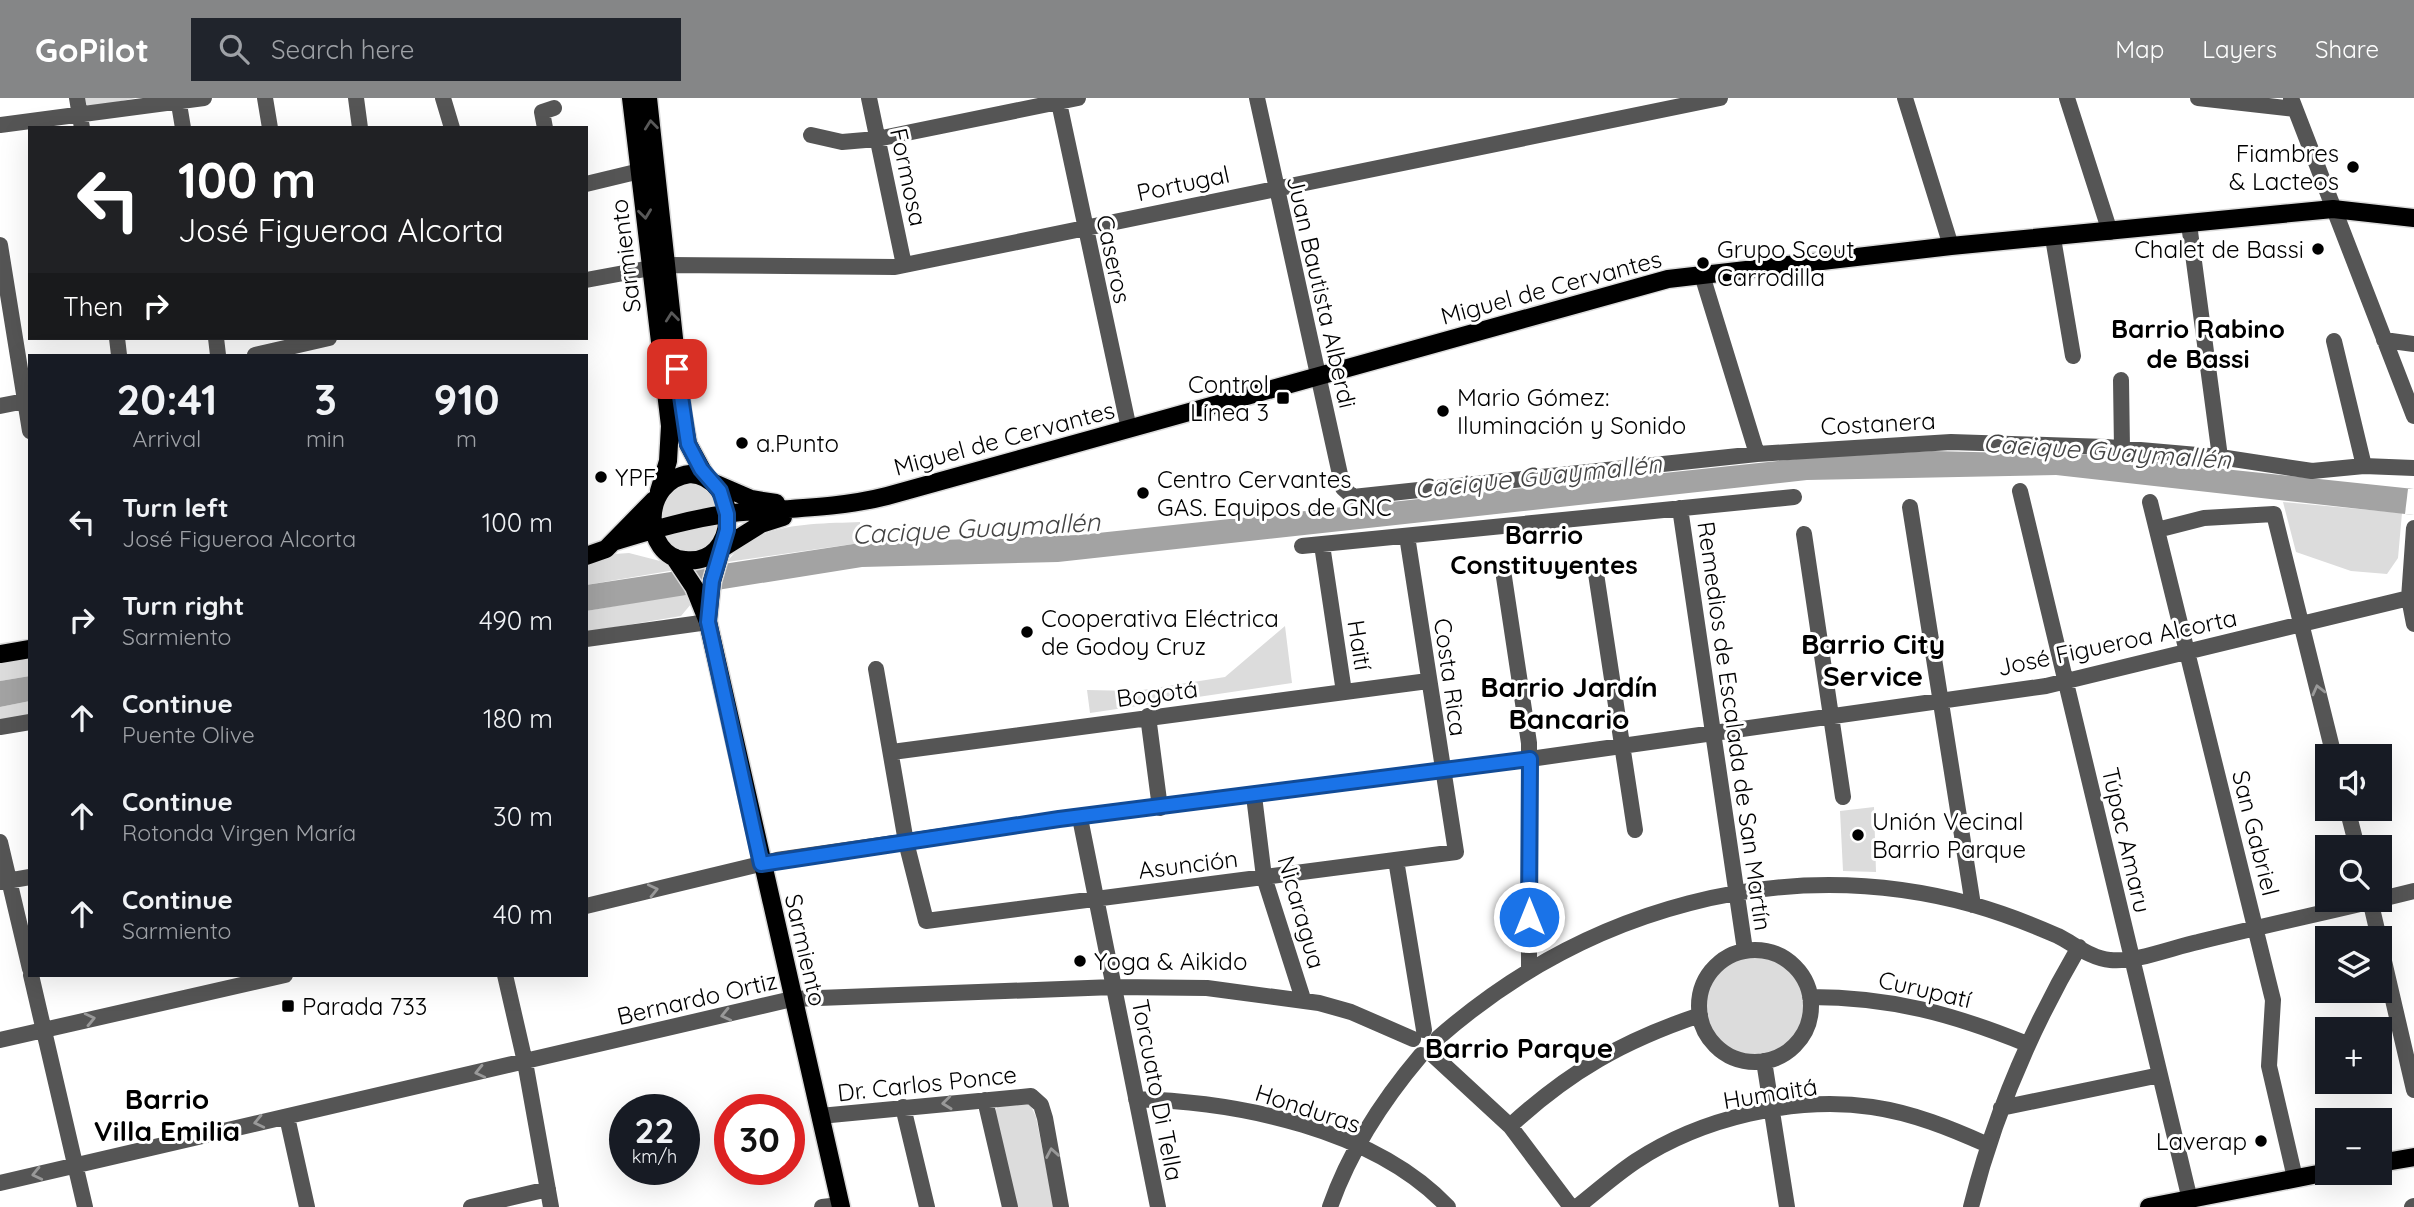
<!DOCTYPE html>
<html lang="en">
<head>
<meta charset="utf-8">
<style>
	body { margin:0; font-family:Quicksand,sans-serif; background:#20242c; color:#f1f3f6; height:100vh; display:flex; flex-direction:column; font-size:26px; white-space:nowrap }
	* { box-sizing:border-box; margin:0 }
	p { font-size:23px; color:#9ea1a6 }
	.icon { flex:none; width:38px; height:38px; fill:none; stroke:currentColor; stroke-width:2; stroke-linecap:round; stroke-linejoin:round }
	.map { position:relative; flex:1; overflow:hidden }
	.details { position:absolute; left:28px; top:256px; width:560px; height:623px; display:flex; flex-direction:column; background:#171b24; border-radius:0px; box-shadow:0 7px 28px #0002 }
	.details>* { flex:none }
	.top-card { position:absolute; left:28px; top:28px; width:560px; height:214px; border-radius:0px; box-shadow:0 7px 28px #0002; background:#202124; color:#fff; overflow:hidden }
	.fabs { position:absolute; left:2315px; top:646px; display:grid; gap:14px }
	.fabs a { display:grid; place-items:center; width:77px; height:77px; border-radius:0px; background:#171b24; box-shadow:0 7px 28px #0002; font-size:35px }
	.speed { position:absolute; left:609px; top:996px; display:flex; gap:14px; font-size:35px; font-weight:700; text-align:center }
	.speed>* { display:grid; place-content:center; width:91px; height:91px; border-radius:50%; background:#171b24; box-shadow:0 7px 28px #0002; line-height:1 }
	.speed small { font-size:18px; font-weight:400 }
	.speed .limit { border:10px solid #d22; background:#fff; color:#111 }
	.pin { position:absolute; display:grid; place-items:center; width:60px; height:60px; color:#fff; margin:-30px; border-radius:14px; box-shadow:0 4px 10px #0006 }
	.me { position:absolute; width:77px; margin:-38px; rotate:0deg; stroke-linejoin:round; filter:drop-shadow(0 0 5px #0008) }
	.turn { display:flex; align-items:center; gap:24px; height:147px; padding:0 35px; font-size:32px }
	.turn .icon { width:91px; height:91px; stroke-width:2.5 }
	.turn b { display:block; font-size:49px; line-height:60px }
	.then { display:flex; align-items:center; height:66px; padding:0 35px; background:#0003; gap:14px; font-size:26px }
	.eta { display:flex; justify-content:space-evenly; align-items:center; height:119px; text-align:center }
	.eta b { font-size:42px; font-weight:700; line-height:49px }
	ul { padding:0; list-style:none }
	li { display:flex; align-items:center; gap:21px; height:98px; padding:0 35px }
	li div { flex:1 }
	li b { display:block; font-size:26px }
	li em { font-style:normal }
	header { display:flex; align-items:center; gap:42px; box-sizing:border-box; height:98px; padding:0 35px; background:#858687; color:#fff }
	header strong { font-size:33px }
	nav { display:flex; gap:38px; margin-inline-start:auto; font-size:24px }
	.search { width:490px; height:63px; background:#20242c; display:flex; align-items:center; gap:18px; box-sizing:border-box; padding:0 24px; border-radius:0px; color:#9ea1a6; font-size:26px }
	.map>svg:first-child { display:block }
	.green { fill:#dcdcdc }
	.water { fill:#a3a3a3 }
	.pier { fill:#fff }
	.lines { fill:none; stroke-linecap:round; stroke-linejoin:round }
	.major-casing { stroke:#dbdbdb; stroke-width:21 }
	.minor { stroke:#555; stroke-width:16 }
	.major { stroke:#000; stroke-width:18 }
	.oneway { stroke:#595959 }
	.oneway2 { stroke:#999 }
	.route-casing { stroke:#114b97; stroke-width:18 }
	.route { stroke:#1a73e8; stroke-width:12 }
	.poi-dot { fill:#000; stroke:#fff; stroke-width:2.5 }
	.labels { text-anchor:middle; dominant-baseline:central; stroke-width:6; stroke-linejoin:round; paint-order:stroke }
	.poi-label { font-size:24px; fill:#000; stroke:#fff; text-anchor:start }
	.street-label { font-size:24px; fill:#000; stroke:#fff }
	.neighbourhood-label { font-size:26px; font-weight:bold; fill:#000; stroke:#fff }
	.water-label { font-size:26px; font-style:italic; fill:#444; stroke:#fff }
	.quarter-label { font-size:28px; font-weight:bold; fill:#000; stroke:#fff }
</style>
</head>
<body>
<header>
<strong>GoPilot</strong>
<div class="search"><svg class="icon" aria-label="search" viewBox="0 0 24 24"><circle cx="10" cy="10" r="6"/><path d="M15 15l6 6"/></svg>Search here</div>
<nav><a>Map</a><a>Layers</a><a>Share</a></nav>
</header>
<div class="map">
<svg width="2414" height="1109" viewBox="0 0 2414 1109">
	<rect width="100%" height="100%" fill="#fff"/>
	<path class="green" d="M85,0H136L87,10Z
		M692,381L713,392L720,411L659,424L662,398Z
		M2283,404L2402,415L2398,460L2387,476L2351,473L2296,454Z
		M860,424V445L727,464C756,423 815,426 860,424Z
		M721,425L711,448L688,457L669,447L662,436Z
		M629,455L660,463L675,472L586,487V464L614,456Z
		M690,495L691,506L681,518L586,534V513Z
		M1285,528L1292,585L1090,615L1087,592L1136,593L1225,579Z
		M30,559V578L0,583V564Z
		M30,603V618L0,622V609Z
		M1874,709L1876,774L1843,773L1840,713Z
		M1699 908a56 56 0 1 1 112 0a56 56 0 1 1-112 0Z
		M1019,1004L1030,1006L1036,1019L1054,1109H1017L995,1013L998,1008Z"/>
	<path class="water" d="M1932,353L2091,357L2414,391V417L2056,377L1807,382L1058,464L862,469L586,513V487L860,445L1079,437L1806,360Z
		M30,578V603L0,609V583Z"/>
	<path class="pier" d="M2408,391H2414V417L2405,416Z"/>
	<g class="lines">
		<defs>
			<path id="major" d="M631,0L670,328L668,363L659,393
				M648,0L682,314L688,346L706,379
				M690,376C741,379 740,468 685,462C642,459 640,382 690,376Z
				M714,385L751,401L776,405
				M613,444C652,432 692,420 733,415C785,410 836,411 887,398L1668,181L1951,148L2333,111L2414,120
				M718,453L761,426L783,419
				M586,458L606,451L654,402
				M674,459L694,489L708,524L841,1109
				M708,520L712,483L723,445
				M0,556L30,551
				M2380,1065L2414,1059
				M2149,1109L2328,1074"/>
		</defs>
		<use href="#major" class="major-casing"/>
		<path class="minor" d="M77,0L82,30
			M178,0L183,30
			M265,0L270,30
			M356,0L360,30
			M443,0L452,30
			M869,0L904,167
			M1058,0L1129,331
			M1257,0L1343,390L1353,399L1757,356L1951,344L2106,349L2220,359L2312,373L2364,368L2414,370
			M1905,0L1951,148
			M2067,0L2110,134
			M2198,0L2295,11
			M2291,0L2414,318
			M0,27L204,0
			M545,30L542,14L554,10
			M811,37L842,44L877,41L1078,0
			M586,86L640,73
			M2189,126L2220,359
			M2053,140L2073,258
			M0,147L30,333
			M1702,177L1757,356
			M586,182L667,167L895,169L1720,0
			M117,240L119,257
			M216,240L218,257
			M2384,242L2414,246
			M2334,243L2364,368
			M255,257L329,240
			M2121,282L2122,351
			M0,308L30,302
			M2020,393L2190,1102
			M2150,404L2273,902L2269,968L2295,1080
			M1910,409L1973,807
			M1680,410L1745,852
			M2414,430L2409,500L2414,526
			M2157,432L2204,420L2274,416L2334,658
			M1804,436L1843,699
			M1322,447L1344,594
			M1302,448L1794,399
			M1595,469L1635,732
			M1504,479L1529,645V872
			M586,541L708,524
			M876,571L906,744L926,823L1456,754L1407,438
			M1148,618L1160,710
			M0,629L30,624
			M892,654L1428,583
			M1254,698L1264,779L1303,901
			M2347,710L2357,749
			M1080,720L1158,1109
			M0,744L30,871
			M1396,762L1424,932
			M1,784L30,779
			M2370,802L2379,840
			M586,808L777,762L1059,721L1530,661L2046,588L2409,500
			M2380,846L2414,992
			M1699 908a56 56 0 1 1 112 0a56 56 0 1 1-112 0Z
			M31,877L85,1109
			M505,877L525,964L551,1109
			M1810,899C1891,899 1953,916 2027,946
			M1438,940C1585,811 1782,754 1974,807C2002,815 2031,826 2058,838C2074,846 2092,861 2110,862C2134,865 2174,849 2198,844C2270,826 2342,811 2414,793
			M0,942L285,877
			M1432,956L1510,1028L1571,1109
			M1764,963L1787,1109
			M1136,1001C1240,1004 1374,1031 1448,1109
			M985,1002L1010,1109
			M903,1009L927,1109
			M2001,1010L2160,977
			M820,1018L1031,998L1041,1007L1045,1020L1061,1109
			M287,1019L307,1109
			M1510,1028C1570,973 1623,943 1700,917
			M0,1085L792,901L1114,889L1207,890L1319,905L1351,914L1413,941
			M471,1109L548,1091
			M822,1109L840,1107
			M1330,1109C1350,1052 1382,1003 1421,957
			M1577,1109C1596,1094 1615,1077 1636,1063C1701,1020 1794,998 1872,1009C1913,1015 1950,1030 1988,1047
			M1971,1109C1994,1017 2031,931 2079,849
			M2412,1109L2414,1108"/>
		<use href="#major" class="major"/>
	</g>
	<defs><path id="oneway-chevron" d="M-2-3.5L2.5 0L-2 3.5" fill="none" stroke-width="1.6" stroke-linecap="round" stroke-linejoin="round" transform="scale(1.75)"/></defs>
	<g class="oneway">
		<use href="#oneway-chevron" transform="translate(651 27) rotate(-96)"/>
		<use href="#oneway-chevron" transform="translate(645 116) rotate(83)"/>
		<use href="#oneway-chevron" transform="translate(672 219) rotate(-96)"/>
	</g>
	<g class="oneway2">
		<use href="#oneway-chevron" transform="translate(2318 592) rotate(-104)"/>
		<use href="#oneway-chevron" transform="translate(653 792) rotate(-13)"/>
		<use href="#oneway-chevron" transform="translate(726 917) rotate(167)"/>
		<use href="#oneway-chevron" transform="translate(90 921) rotate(-13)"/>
		<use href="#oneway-chevron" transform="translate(480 974) rotate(167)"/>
		<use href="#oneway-chevron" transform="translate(947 1005) rotate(174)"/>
		<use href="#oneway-chevron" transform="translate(259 1024) rotate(167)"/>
		<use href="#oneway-chevron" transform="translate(1052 1055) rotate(-100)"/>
		<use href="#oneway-chevron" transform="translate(37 1076) rotate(167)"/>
	</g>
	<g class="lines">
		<defs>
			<path id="route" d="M677,271L688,346L701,371L720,393L727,416V432L712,483L708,524L761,766L1059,721L1530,661L1529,819"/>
		</defs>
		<use href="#route" class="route-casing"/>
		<use href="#route" class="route"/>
	</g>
	<g class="poi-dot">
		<circle cx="2353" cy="69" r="7"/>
		<circle cx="2318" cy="151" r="7"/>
		<circle cx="1703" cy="165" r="7"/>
		<rect x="1276" y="293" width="14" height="14" rx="3.5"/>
		<circle cx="1443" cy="313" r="7"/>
		<circle cx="742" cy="345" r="7"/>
		<circle cx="601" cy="379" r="7"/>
		<circle cx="1143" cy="395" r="7"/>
		<circle cx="1027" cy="534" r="7"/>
		<circle cx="1858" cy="737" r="7"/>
		<circle cx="1080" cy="863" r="7"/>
		<rect x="281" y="901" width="14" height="14" rx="3.5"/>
		<circle cx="2261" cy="1043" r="7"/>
	</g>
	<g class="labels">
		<g class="poi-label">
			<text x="2339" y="55" text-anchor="end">Fiambres<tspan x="2339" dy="28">&amp; Lacteos</tspan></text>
			<text x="1717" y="151">Grupo Scout<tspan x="1717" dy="28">Carrodilla</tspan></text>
			<text x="2304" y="151" text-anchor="end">Chalet de Bassi</text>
			<text x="1269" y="286" text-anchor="end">Control<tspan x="1269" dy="28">Línea 3</tspan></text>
			<text x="1457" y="299">Mario Gómez:<tspan x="1457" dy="28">Iluminación y Sonido</tspan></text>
			<text x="756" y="345">a.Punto</text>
			<text x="615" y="379">YPF</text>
			<text x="1157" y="381">Centro Cervantes<tspan x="1157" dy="28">GAS. Equipos de GNC</tspan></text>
			<text x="1041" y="520">Cooperativa Eléctrica<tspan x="1041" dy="28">de Godoy Cruz</tspan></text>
			<text x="1872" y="723">Unión Vecinal<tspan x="1872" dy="28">Barrio Parque</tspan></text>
			<text x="1094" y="863">Yoga &amp; Aikido</text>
			<text x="302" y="908">Parada 733</text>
			<text x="2247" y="1043" text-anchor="end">Laverap</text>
		</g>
		<g class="street-label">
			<text transform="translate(909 79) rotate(78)">Formosa</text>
			<text transform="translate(1183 85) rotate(-12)">Portugal</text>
			<text transform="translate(625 158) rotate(-97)">Sarmiento</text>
			<text transform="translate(1114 161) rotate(78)">Caseros</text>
			<text transform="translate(1551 189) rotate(-15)">Miguel de Cervantes</text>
			<text transform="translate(1322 194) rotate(77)">Juan Bautista Alberdi</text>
			<text transform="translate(1878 325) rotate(-3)">Costanera</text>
			<text transform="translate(1004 340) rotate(-15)">Miguel de Cervantes</text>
			<text transform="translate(2117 544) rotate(-12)">José Figueroa Alcorta</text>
			<text transform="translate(1360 547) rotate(81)">Haití</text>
			<text transform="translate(1451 579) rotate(82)">Costa Rica</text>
			<text transform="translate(1157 595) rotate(-7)">Bogotá</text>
			<text transform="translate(1735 628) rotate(82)">Remedios de Escalada de San Martín</text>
			<text transform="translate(2256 735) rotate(76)">San Gabriel</text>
			<text transform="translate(2127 742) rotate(77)">Túpac Amaru</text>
			<text transform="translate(1188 766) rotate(-7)">Asunción</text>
			<text transform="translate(1302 814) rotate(74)">Nicaragua</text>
			<text transform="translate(806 852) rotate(77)">Sarmiento</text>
			<text transform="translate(1925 891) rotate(13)">Curupatí</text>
			<text transform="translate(697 900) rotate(-13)">Bernardo Ortiz</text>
			<text transform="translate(927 985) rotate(-6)">Dr. Carlos Ponce</text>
			<text transform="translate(1158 992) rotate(79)">Torcuato Di Tella</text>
			<text transform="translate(1770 995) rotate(-9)">Humaitá</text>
			<text transform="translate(1308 1010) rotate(18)">Honduras</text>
		</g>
		<g class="neighbourhood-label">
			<text x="2198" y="230">Barrio Rabino<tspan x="2198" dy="30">de Bassi</tspan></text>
			<text x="1544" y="436">Barrio<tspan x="1544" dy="30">Constituyentes</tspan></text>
		</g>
		<g class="water-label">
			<text transform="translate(2107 353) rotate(4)">Cacique Guaymallén</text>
			<text transform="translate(1538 378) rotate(-6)">Cacique Guaymallén</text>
			<text transform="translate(976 430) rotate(-3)">Cacique Guaymallén</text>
		</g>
		<g class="quarter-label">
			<text x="1873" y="545">Barrio City<tspan x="1873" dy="32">Service</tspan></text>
			<text x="1569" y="588">Barrio Jardín<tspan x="1569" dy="32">Bancario</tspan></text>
			<text x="1519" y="949">Barrio Parque</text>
			<text x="167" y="1000">Barrio<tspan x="167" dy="32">Villa Emilia</tspan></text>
		</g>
	</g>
</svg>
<div class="fabs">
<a><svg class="icon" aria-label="sound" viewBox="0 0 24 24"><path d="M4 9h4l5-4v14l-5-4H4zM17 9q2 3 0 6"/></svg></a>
<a><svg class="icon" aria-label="search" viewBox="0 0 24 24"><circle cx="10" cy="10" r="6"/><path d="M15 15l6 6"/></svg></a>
<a><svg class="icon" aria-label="layers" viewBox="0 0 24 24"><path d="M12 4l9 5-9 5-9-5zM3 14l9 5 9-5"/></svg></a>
<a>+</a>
<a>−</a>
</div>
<div class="speed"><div>22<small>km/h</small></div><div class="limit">30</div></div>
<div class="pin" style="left:677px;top:271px;background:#d93025"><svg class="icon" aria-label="arrive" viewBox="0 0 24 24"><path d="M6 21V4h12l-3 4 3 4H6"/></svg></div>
<svg class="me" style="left:1529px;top:819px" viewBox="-20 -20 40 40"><circle r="17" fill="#1a73e8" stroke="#fff" stroke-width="3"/><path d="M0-11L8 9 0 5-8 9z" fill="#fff"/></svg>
<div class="top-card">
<div class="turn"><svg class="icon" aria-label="left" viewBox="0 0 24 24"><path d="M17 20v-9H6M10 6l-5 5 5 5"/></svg><div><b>100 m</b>José Figueroa Alcorta</div></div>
<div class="then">Then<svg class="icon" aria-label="right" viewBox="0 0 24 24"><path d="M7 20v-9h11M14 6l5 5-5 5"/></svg></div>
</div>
<section class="details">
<div class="eta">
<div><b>20:41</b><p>Arrival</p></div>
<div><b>3</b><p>min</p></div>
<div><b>910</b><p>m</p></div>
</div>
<ul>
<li><svg class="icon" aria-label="left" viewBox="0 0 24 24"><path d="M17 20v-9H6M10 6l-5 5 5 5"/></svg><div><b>Turn left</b><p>José Figueroa Alcorta</p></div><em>100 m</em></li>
<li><svg class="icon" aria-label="right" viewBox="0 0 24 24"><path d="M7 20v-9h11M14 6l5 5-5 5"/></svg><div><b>Turn right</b><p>Sarmiento</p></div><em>490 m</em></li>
<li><svg class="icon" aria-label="ahead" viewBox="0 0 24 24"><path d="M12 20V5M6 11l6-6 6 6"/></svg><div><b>Continue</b><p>Puente Olive</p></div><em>180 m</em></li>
<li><svg class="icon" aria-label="ahead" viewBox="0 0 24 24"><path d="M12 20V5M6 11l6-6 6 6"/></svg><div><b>Continue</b><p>Rotonda Virgen María</p></div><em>30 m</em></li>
<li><svg class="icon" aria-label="ahead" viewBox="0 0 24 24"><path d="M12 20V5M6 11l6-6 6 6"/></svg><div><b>Continue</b><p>Sarmiento</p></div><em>40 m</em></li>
</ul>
</section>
</div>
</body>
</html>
